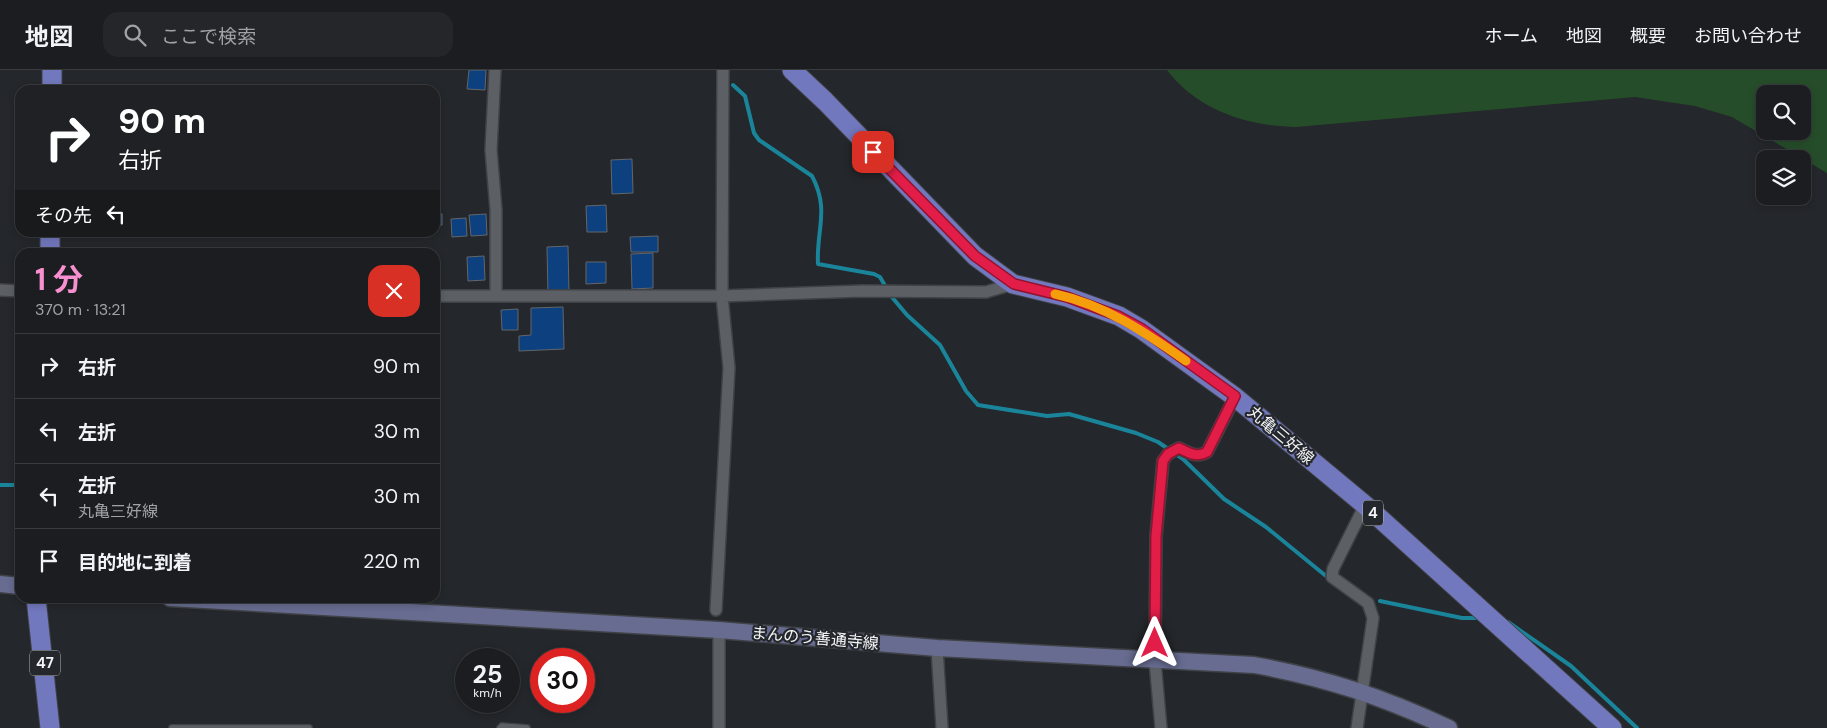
<!DOCTYPE html>
<html lang="ja">
<head>
<meta charset="utf-8">
<style>
	body { margin:0; font-family:"DM Sans","Noto Sans JP",sans-serif; background:#242629; color:#f1f3f6; height:100vh; display:flex; flex-direction:column; font-size:19px; white-space:nowrap }
	* { box-sizing:border-box; margin:0 }
	p { font-size:16px; color:#a0a2a5 }
	.icon { flex:none; width:28px; height:28px; fill:none; stroke:currentColor; stroke-width:2; stroke-linecap:round; stroke-linejoin:round }
	.map { position:relative; flex:1; overflow:hidden }
	.panel { position:absolute; left:15px; top:178px; width:425px; height:355px; display:flex; flex-direction:column; background:#1b1d20; border-radius:15px; box-shadow:0 2px 8px #0003,0 0 0 1px #393b3e }
	.panel>* { flex:none }
	.banner { position:absolute; left:15px; top:15px; width:425px; height:152px; border-radius:15px; box-shadow:0 2px 8px #0003,0 0 0 1px #393b3e; background:#202124; color:#fff; overflow:hidden }
	.buttons { position:absolute; left:1756px; top:15px; display:grid; gap:10px }
	.buttons a { display:grid; place-items:center; width:55px; height:55px; border-radius:10px; background:#1b1d20; box-shadow:0 2px 8px #0003,0 0 0 1px #393b3e; font-size:25px }
	.speed { position:absolute; left:455px; top:578px; display:flex; gap:10px; font-size:25px; font-weight:700; text-align:center }
	.speed>* { display:grid; place-content:center; width:65px; height:65px; border-radius:50%; background:#1b1d20; box-shadow:0 2px 8px #0003,0 0 0 1px #393b3e; line-height:1 }
	.speed small { font-size:12px; font-weight:400 }
	.speed .limit { border:8px solid #d22; background:#fff; color:#111 }
	.pin { position:absolute; display:grid; place-items:center; width:42px; height:42px; color:#fff; margin:-21px; border-radius:10px; box-shadow:0 2px 8px #0006 }
	.me { position:absolute; width:55px; margin:-28px; rotate:0deg; stroke-linejoin:round; filter:drop-shadow(0 0 4px #0008) }
	.turn { display:flex; align-items:center; gap:18px; height:105px; padding:0 20px; font-size:22px }
	.turn .icon { width:65px; height:65px; stroke-width:2.5 }
	.turn b { display:block; font-size:35px; line-height:42px }
	.then { display:flex; align-items:center; height:48px; padding:0 20px; background:#0003; gap:10px; font-size:19px }
	.round { display:grid; place-items:center; flex:none; width:52px; height:52px; border-radius:15px; background:#242629 }
	.head { display:flex; align-items:center; justify-content:space-between; height:85px; padding:0 20px }
	h1 { font-size:30px; font-weight:700; line-height:38px; color:#f690d0 }
	ul { padding:0; list-style:none }
	li { display:flex; align-items:center; gap:15px; height:65px; padding:0 20px; border-top:1px solid #393b3e }
	li div { flex:1 }
	li b { display:block; font-size:19px }
	li em { font-style:normal }
	header { display:flex; align-items:center; gap:30px; box-sizing:border-box; height:70px; padding:0 25px; background:#1b1d20; border-bottom:1px solid #393b3e }
	header strong { font-size:24px }
	nav { display:flex; gap:28px; margin-inline-start:auto; font-size:18px }
	.search { width:350px; height:45px; background:#242629; display:flex; align-items:center; gap:12px; box-sizing:border-box; padding:0 18px; border-radius:15px; color:#a0a2a5; font-size:19px }
	.map>svg:first-child { display:block }
	.green { fill:#264d2a; fill-rule:evenodd }
	.lines { fill:none; stroke-linecap:round; stroke-linejoin:round }
	.stream { stroke:#1a859a; stroke-width:4 }
	.building { fill:#0c407e; stroke:#63666b }
	.service-casing { stroke:#3f4246; stroke-width:8 }
	.minor-casing { stroke:#3f4246; stroke-width:14 }
	.secondary-casing { stroke:#3f4246; stroke-width:19 }
	.primary-casing { stroke:#3f4246; stroke-width:21 }
	.service { stroke:#5c5f64; stroke-width:5.5 }
	.minor { stroke:#5c5f64; stroke-width:11 }
	.secondary { stroke:#676c90; stroke-width:16 }
	.primary { stroke:#7278bd; stroke-width:19 }
	.route-casing { stroke:#92132f; stroke-width:12 }
	.route { stroke:#e11d48; stroke-width:9 }
	.slow { stroke:#f59e0b; stroke-width:9 }
	.labels { text-anchor:middle; dominant-baseline:central; stroke-width:4.5; stroke-linejoin:round; paint-order:stroke }
	.shield { fill:#24272b; stroke:#b4b6b9; stroke-width:1 }
	.shield-label { font-size:15px; font-weight:bold; fill:#f1f3f6 }
	.street-label { font-size:16px; fill:#f1f3f6; stroke:#24272b }
</style>
</head>
<body>
<header>
<strong>地図</strong>
<div class="search"><svg class="icon" aria-label="search" viewBox="0 0 24 24"><circle cx="10" cy="10" r="6"/><path d="M15 15l6 6"/></svg>ここで検索</div>
<nav><a>ホーム</a><a>地図</a><a>概要</a><a>お問い合わせ</a></nav>
</header>
<div class="map">
<svg width="1827" height="658" viewBox="0 0 1827 658">
	<rect width="100%" height="100%" fill="#24272b"/>
	<path class="green" d="M1167,0H1827V103L1732,47L1695,36L1635,27L1296,57C1247,56 1197,40 1167,0ZM1765,24H1802V61H1765Z"/>
	<g class="lines">
		<path class="stream" d="M733,15L745,26L754,63L759,70L812,106C830,140 816,160 818,194L874,204L880,207L891,226L907,245L940,275L966,321L978,335L1047,346L1069,344L1136,363L1158,372L1183,389L1224,429L1266,457L1326,506
			M0,415H17
			M1380,531L1462,548H1481
			M1508,552L1571,596L1637,658"/>
	</g>
	<path class="building" d="M469,0H486L485,20L467,19Z
		M632,89L633,123L612,124L611,90Z
		M606,135L607,162H587L586,136Z
		M435,144H442V155L435,156Z
		M486,144L487,165L471,166L469,145Z
		M466,148L467,166L452,167L451,149Z
		M658,166V182H631L630,167Z
		M568,176L569,223L548,224L547,177Z
		M653,183V218L632,219L631,184Z
		M484,186L485,210L468,211L467,187Z
		M586,192H606V213L586,214Z
		M563,237L564,279L519,281V266L531,265V238Z
		M518,239V260H502L501,240Z"/>
	<g class="lines">
		<defs>
			<path id="service" d="M172,658H309
				M500,658L502,656L527,658"/>
			<path id="minor" d="M495,0L491,80L496,140V226
				M0,220L20,221
				M435,226H722L862,221L986,222L1013,214
				M716,540L729,298L722,226L723,0
				M719,560V658
				M937,578L942,658
				M1161,658L1155,591L1156,466L1163,391L1168,384L1179,378C1189,383 1197,388 1207,382L1235,327
				M1357,658L1373,548L1368,533L1332,507L1333,499L1365,435"/>
			<path id="secondary" d="M0,514L20,516
				M170,528L719,560L937,578L1254,595C1326,608 1383,627 1449,658"/>
			<path id="primary" d="M792,0L825,31L975,186L1013,214L1067,227L1119,246L1141,259L1235,327L1365,435L1612,658
				M52,20V0
				M50,182V162
				M36,528L50,658"/>
		</defs>
		<use href="#service" class="service-casing"/>
		<use href="#minor" class="minor-casing"/>
		<use href="#secondary" class="secondary-casing"/>
		<use href="#primary" class="primary-casing"/>
		<use href="#service" class="service"/>
		<use href="#minor" class="minor"/>
		<use href="#secondary" class="secondary"/>
		<use href="#primary" class="primary"/>
	</g>
	<g class="lines">
		<defs>
			<path id="route" d="M873,82L975,186L1014,214L1067,227L1118,246L1142,259L1235,326L1207,382C1197,388 1189,383 1179,378L1168,384L1163,391L1156,466L1155,573"/>
		</defs>
		<use href="#route" class="route-casing"/>
		<use href="#route" class="route"/>
		<path class="slow" d="M1055,224C1105,235 1145,262 1186,291"/>
	</g>
	<g class="labels">
		<g class="shield">
			<rect x="1363" y="430.5" width="20" height="25" rx="4"/>
			<rect x="30" y="580.5" width="30" height="25" rx="4"/>
		</g>
		<g class="shield-label">
			<text x="1373" y="443">4</text>
			<text x="45" y="593">47</text>
		</g>
		<g class="street-label">
			<text transform="translate(1281 365) rotate(40)">丸亀三好線</text>
			<text transform="translate(815 568) rotate(5)">まんのう善通寺線</text>
		</g>
	</g>
</svg>
<div class="buttons">
<a><svg class="icon" aria-label="search" viewBox="0 0 24 24"><circle cx="10" cy="10" r="6"/><path d="M15 15l6 6"/></svg></a>
<a><svg class="icon" aria-label="layers" viewBox="0 0 24 24"><path d="M12 4l9 5-9 5-9-5zM3 14l9 5 9-5"/></svg></a>
</div>
<div class="speed"><div>25<small>km/h</small></div><div class="limit">30</div></div>
<div class="pin" style="left:873px;top:82px;background:#d93025"><svg class="icon" aria-label="arrive" viewBox="0 0 24 24"><path d="M6 21V4h12l-3 4 3 4H6"/></svg></div>
<svg class="me" style="left:1155px;top:573px" viewBox="-20 -20 40 40"><path d="M0-17L14 15 0 8-14 15z" fill="#e11d48" stroke="#fff" stroke-width="4"/></svg>
<div class="banner">
<div class="turn"><svg class="icon" aria-label="right" viewBox="0 0 24 24"><path d="M7 20v-9h11M14 6l5 5-5 5"/></svg><div><b>90 m</b>右折</div></div>
<div class="then">その先<svg class="icon" aria-label="left" viewBox="0 0 24 24"><path d="M17 20v-9H6M10 6l-5 5 5 5"/></svg></div>
</div>
<section class="panel">
<div class="head"><div><h1>1 分</h1><p>370 m · 13:21</p></div><a class="round" style="background:#d93025;color:#fff"><svg class="icon" aria-label="close" viewBox="0 0 24 24"><path d="M6 6l12 12M18 6L6 18"/></svg></a></div>
<ul>
<li><svg class="icon" aria-label="right" viewBox="0 0 24 24"><path d="M7 20v-9h11M14 6l5 5-5 5"/></svg><div><b>右折</b></div><em>90 m</em></li>
<li><svg class="icon" aria-label="left" viewBox="0 0 24 24"><path d="M17 20v-9H6M10 6l-5 5 5 5"/></svg><div><b>左折</b></div><em>30 m</em></li>
<li><svg class="icon" aria-label="left" viewBox="0 0 24 24"><path d="M17 20v-9H6M10 6l-5 5 5 5"/></svg><div><b>左折</b><p>丸亀三好線</p></div><em>30 m</em></li>
<li><svg class="icon" aria-label="arrive" viewBox="0 0 24 24"><path d="M6 21V4h12l-3 4 3 4H6"/></svg><div><b>目的地に到着</b></div><em>220 m</em></li>
</ul>
</section>
</div>
</body>
</html>
